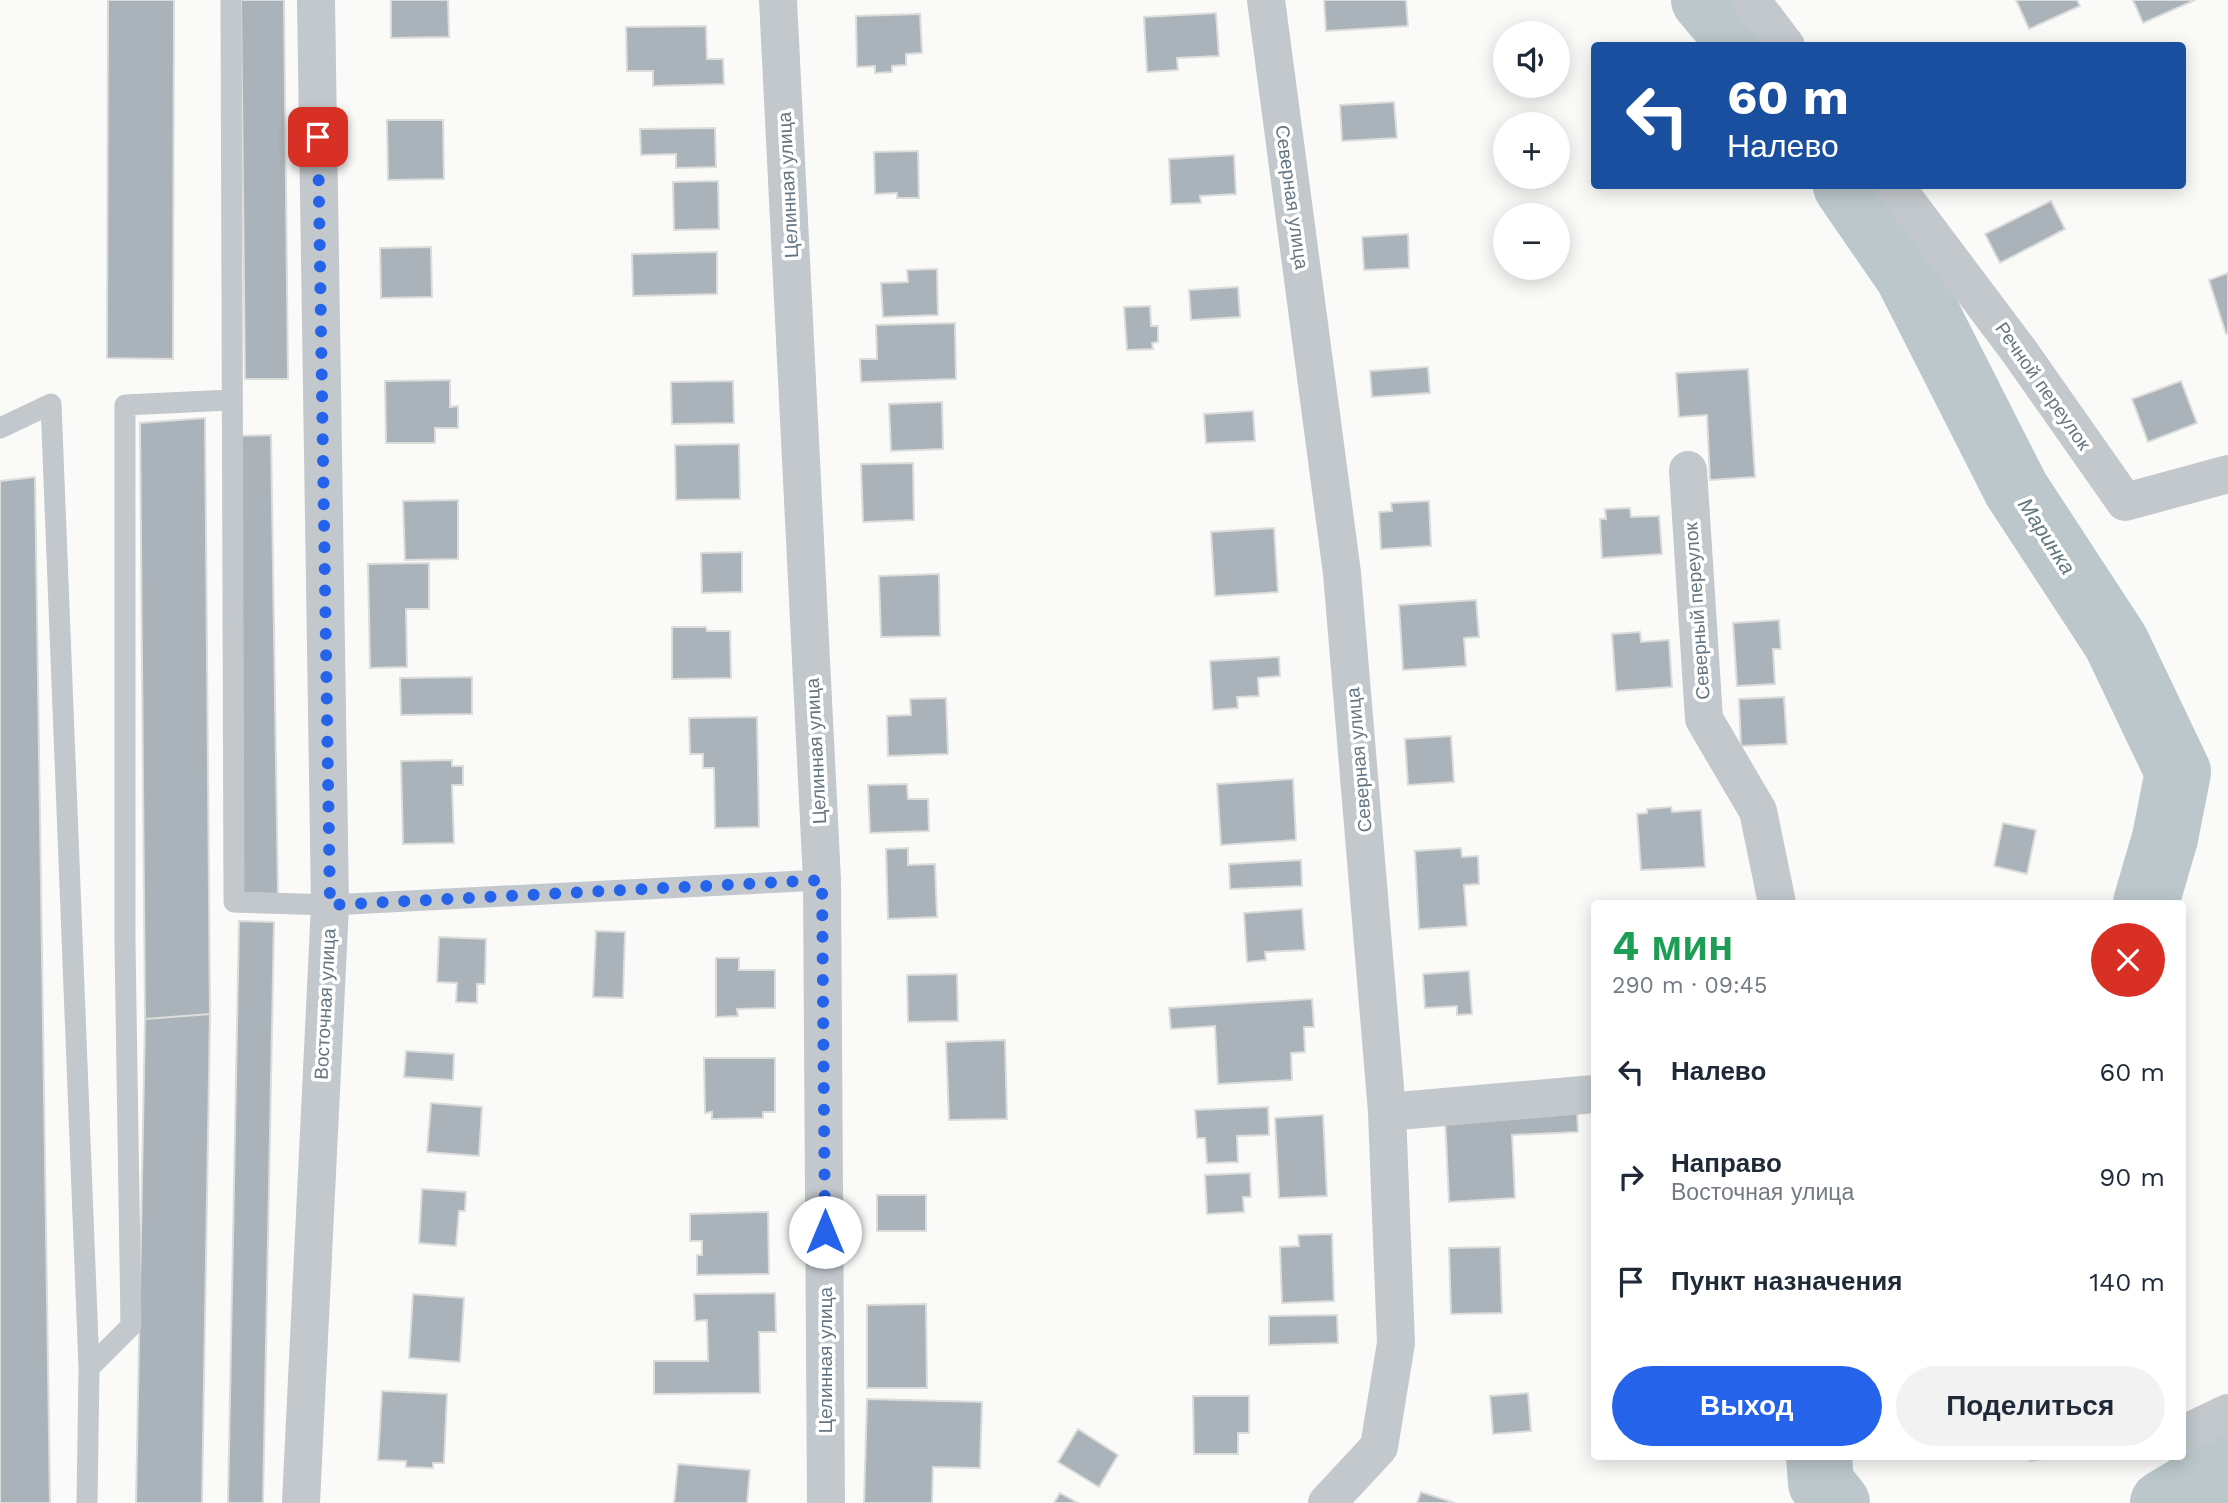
<!DOCTYPE html>
<html lang="ru">
<head>
<meta charset="utf-8">
<style>
	body { margin:0; font-family:"Work Sans",sans-serif; background:#f2f2f3; color:#1f2937; height:100vh; display:flex; flex-direction:column; font-size:26px; white-space:nowrap }
	* { box-sizing:border-box; margin:0 }
	p { font-size:23px; color:#747a83 }
	.icon { flex:none; width:38px; height:38px; fill:none; stroke:currentColor; stroke-width:2; stroke-linecap:round; stroke-linejoin:round }
	.map { position:relative; flex:1; overflow:hidden }
	.sheet { position:absolute; left:1591px; top:900px; width:595px; height:560px; display:flex; flex-direction:column; background:#fff; border-radius:7px; box-shadow:0 4px 18px #0003 }
	.sheet>* { flex:none }
	.top-card { position:absolute; left:1591px; top:42px; width:595px; height:147px; border-radius:7px; box-shadow:0 4px 18px #0003; background:#1a4fa0; color:#fff; overflow:hidden }
	.buttons { position:absolute; left:1493px; top:21px; display:grid; gap:14px }
	.buttons a { display:grid; place-items:center; width:77px; height:77px; border-radius:50%; background:#fff; box-shadow:0 4px 18px #0003; font-size:35px }
	.pin { position:absolute; display:grid; place-items:center; width:60px; height:60px; color:#fff; margin:-30px; border-radius:14px; box-shadow:0 4px 10px #0006 }
	.me { position:absolute; width:77px; margin:-38px; rotate:0deg; stroke-linejoin:round; filter:drop-shadow(0 0 5px #0008) }
	.turn { display:flex; align-items:center; gap:24px; height:147px; padding:0 21px; font-size:32px }
	.turn .icon { width:91px; height:91px; stroke-width:2.5 }
	.turn b { display:block; font-size:49px; line-height:60px }
	.round { display:grid; place-items:center; flex:none; width:74px; height:74px; border-radius:37px; background:#f2f2f3 }
	.summary { display:flex; align-items:center; justify-content:space-between; height:119px; padding:0 21px }
	h1 { font-size:42px; font-weight:700; line-height:52px; color:#1e9e55 }
	.cta { display:flex; gap:14px; margin-top:auto; padding:14px 21px }
	.cta a { flex:1; height:80px; border-radius:42px; background:#2563eb; color:#fff; font-size:28px; font-weight:700; line-height:80px; text-align:center }
	.cta a+a { background:#f2f2f3; color:#1f2937 }
	ul { padding:0; list-style:none }
	li { display:flex; align-items:center; gap:21px; height:105px; padding:0 21px }
	li div { flex:1 }
	li b { display:block; font-size:26px }
	li em { font-style:normal }
	.map>svg:first-child { display:block }
	.lines { fill:none; stroke-linecap:round; stroke-linejoin:round }
	.river { stroke:#bbc7cb; stroke-width:66 }
	.building { fill:#aab3b9; stroke:#dcdcda; stroke-width:2 }
	.service { stroke:#c3c8cc; stroke-width:21 }
	.minor { stroke:#c3c8cc; stroke-width:38 }
	.route { stroke:#2563eb; stroke-width:12; stroke-dasharray:0 21.6 }
	.labels { text-anchor:middle; dominant-baseline:central; stroke-width:7; stroke-linejoin:round; paint-order:stroke }
	.street-label { font-size:19px; fill:#657683; stroke:#fff }
	.water-label { font-size:21px; font-style:italic; fill:#60757c; stroke:#fff }
</style>
</head>
<body>
<div class="map">
<svg width="2228" height="1503" viewBox="0 0 2228 1503">
	<rect width="100%" height="100%" fill="#fafaf8"/>
	<g class="lines">
		<path class="river" d="M1704,0L1743,46
			M1846,186L1908,276L2016,489L2116,642L2178,772L2165,838L2146,903
			M1819,1456L1821,1483L1837,1503
			M2163,1503L2228,1464"/>
	</g>
	<path class="building" d="M108,0H174L173,359L107,358Z
		M241,0H284L288,379H245Z
		M391,0H448L449,37L391,38Z
		M1324,0H1406L1408,26L1326,31Z
		M2016,0H2077L2080,6L2029,29Z
		M2133,0H2195L2143,23Z
		M1216,13L1219,56L1177,58L1178,70L1147,72L1144,17Z
		M920,14L922,53L906,54V65L892,66V72L875,73V66L857,67L856,16Z
		M706,26L707,59H723L724,84L653,86V71H627L626,27Z
		M1394,102L1397,138L1342,141L1340,105Z
		M387,120H443L444,179L388,180Z
		M715,128L716,167L676,168V154L641,155L640,129Z
		M918,151L919,198H897V193L875,194L874,152Z
		M1234,155L1236,194L1200,196L1201,203L1171,204L1169,159Z
		M718,181L719,229L674,230L673,182Z
		M2051,201L2065,229L2000,263L1985,234Z
		M1408,234L1409,268L1364,270L1362,237Z
		M431,247L432,297L381,298L380,248Z
		M717,252V294L633,296L632,254Z
		M937,269L938,315L883,317L881,283L908,282L907,270Z
		M2228,273V333L2226,334L2209,280Z
		M1238,287L1240,317L1191,320L1189,290Z
		M1150,306L1151,326H1158V342L1152,343L1153,349L1127,350L1124,307Z
		M955,323L956,379L861,382L860,359H877L876,325Z
		M1428,367L1430,393L1372,397L1370,371Z
		M1748,369L1755,477L1710,480L1707,415L1679,417L1676,373Z
		M450,380V407L458,406V428H435V443H386L385,381Z
		M733,381L734,423L672,424L671,382Z
		M2181,381L2197,423L2148,442L2132,399Z
		M942,402L943,449L891,451L889,404Z
		M1253,411L1255,441L1206,443L1204,414Z
		M205,418L210,1014L145,1019L140,423Z
		M271,435L278,895L240,896L233,436Z
		M739,444L740,499L676,500L675,445Z
		M913,463L914,520L863,522L861,464Z
		M35,477L50,1503H0V481Z
		M458,500V559L405,560L403,501Z
		M1429,501L1431,546L1381,549L1379,512L1392,511L1391,503Z
		M1630,508L1631,517L1659,516L1662,554L1602,558L1600,519H1606L1605,509Z
		M1274,528L1278,592L1215,596L1211,532Z
		M742,552V592L702,593L701,553Z
		M429,563V609H406L407,667L370,668L368,564Z
		M939,574L940,636L881,637L879,576Z
		M1476,600L1479,637L1464,638L1466,666L1403,670L1399,605Z
		M1779,620L1781,649H1773L1775,684L1737,686L1733,623Z
		M672,627H706L707,631H730L731,678L672,679Z
		M1640,632L1641,642L1669,640L1672,687L1616,691L1612,634Z
		M1279,657L1280,676L1258,678L1259,696L1237,697L1238,708L1213,710L1210,661Z
		M472,677V714L401,715L400,678Z
		M1784,697L1787,744L1741,746L1739,699Z
		M946,698L948,754L888,756L887,716L911,715L910,699Z
		M757,717L759,827L715,828L714,768H703V754H690L689,718Z
		M1451,736L1454,782L1408,785L1405,739Z
		M452,760V766H463V785H452L454,843L403,844L401,761Z
		M1293,779L1296,840L1221,845L1217,784Z
		M907,784L908,799H928L929,831L870,833L868,785Z
		M1671,807L1672,812L1701,810L1705,867L1641,870L1637,814L1647,813V809Z
		M2003,823L2036,830L2027,874L1994,866Z
		M908,848V865L935,864L937,917L888,919L886,849Z
		M1461,848L1462,857L1478,856L1479,884L1464,885L1467,926L1419,929L1415,851Z
		M1301,860L1302,886L1230,889L1229,864Z
		M1302,909L1305,950L1265,952L1266,960L1247,962L1244,913Z
		M239,921L274,922L263,1503H228Z
		M596,931L625,932L623,998L593,997Z
		M439,937L486,939L485,984H477V1003L456,1002L457,983L437,982Z
		M716,958H739V970H775V1008L737,1009L738,1016L716,1017Z
		M1469,971L1472,1014L1457,1015V1006L1425,1008L1423,974Z
		M957,974L958,1021L908,1022L907,975Z
		M1312,999L1314,1027H1304L1305,1052L1291,1053L1292,1080L1218,1084L1215,1026L1171,1029L1169,1008Z
		M210,1014L202,1503H136L145,1019Z
		M1005,1040L1007,1119L949,1120L946,1042Z
		M406,1051L454,1054L453,1080L404,1077Z
		M704,1058H775V1112H763V1118L712,1119V1112L705,1113Z
		M431,1103L482,1107L479,1156L427,1152Z
		M1268,1107L1269,1135L1237,1136L1238,1162L1207,1163L1205,1138H1197L1195,1110Z
		M1577,1109L1578,1132L1512,1135L1515,1198L1449,1202L1445,1116Z
		M1323,1115L1327,1196L1279,1198L1275,1118Z
		M1250,1173L1251,1197H1243L1244,1212L1207,1214L1205,1175Z
		M422,1189L466,1192L465,1211H459L456,1246L419,1243Z
		M877,1195H926V1231H877Z
		M768,1212L769,1274L697,1275V1255H702V1241H690V1214Z
		M1332,1234L1334,1301L1282,1303L1280,1247L1299,1246L1298,1235Z
		M1500,1247L1502,1313L1451,1314L1449,1248Z
		M775,1293L776,1332H759L760,1393L654,1394V1361H708L707,1320L695,1321L694,1294Z
		M413,1294L464,1298L460,1362L409,1358Z
		M926,1304L927,1388H867V1305Z
		M1337,1315L1338,1343L1269,1345V1316Z
		M382,1391L447,1394L444,1463H433V1468L406,1467V1461L378,1460Z
		M1528,1393L1531,1431L1493,1434L1490,1396Z
		M1193,1396H1249V1433H1238V1454H1194Z
		M867,1399L982,1402L980,1468L933,1467L932,1503H864Z
		M1078,1429L1118,1455L1099,1487L1058,1462Z
		M2029,1456H2058L2030,1461Z
		M678,1464L750,1470L747,1503H674Z
		M1421,1492L1455,1503H1417Z
		M1060,1493L1078,1503H1054Z"/>
	<g class="lines">
		<path class="service" d="M231,0L234,902L330,905L822,880
			M0,428L51,404L89,1368L87,1503
			M89,1368L131,1326L125,943V405L230,400"/>
		<path class="minor" d="M778,0L822,880L826,1503
			M1266,0L1342,573L1387,1112L1396,1343L1379,1447L1327,1503
			M1751,0L1786,46
			M1895,186L2019,351L2125,502L2228,474
			M1688,470L1704,719L1758,811L1777,903
			M1387,1112L1594,1094
			M2182,1435L2228,1413
			M301,1503L330,905L316,0"/>
	</g>
	<g class="lines">
		<path class="route" d="M318,137L330,905L822,880L825,1232"/>
	</g>
	<g class="labels">
		<g class="street-label">
			<text transform="translate(788 185) rotate(-93)">Целинная улица</text>
			<text transform="translate(1292 197) rotate(82)">Северная улица</text>
			<text transform="translate(2043 386) rotate(55)">Речной переулок</text>
			<text transform="translate(1697 611) rotate(-94)">Северный переулок</text>
			<text transform="translate(816 751) rotate(-93)">Целинная улица</text>
			<text transform="translate(1359 760) rotate(-95)">Северная улица</text>
			<text transform="translate(325 1004) rotate(-87)">Восточная улица</text>
			<text transform="translate(825 1360) rotate(-90)">Целинная улица</text>
		</g>
		<g class="water-label">
			<text transform="translate(2047 536) rotate(57)">Маринка</text>
		</g>
	</g>
</svg>
<div class="buttons">
<a><svg class="icon" aria-label="sound" viewBox="0 0 24 24"><path d="M4 9h4l5-4v14l-5-4H4zM17 9q2 3 0 6"/></svg></a>
<a>+</a>
<a>−</a>
</div>
<div class="pin" style="left:318px;top:137px;background:#d93025"><svg class="icon" aria-label="arrive" viewBox="0 0 24 24"><path d="M6 21V4h12l-3 4 3 4H6"/></svg></div>
<svg class="me" style="left:825px;top:1232px" viewBox="-20 -20 40 40"><circle r="19" fill="#fff"/><path d="M0-13L10 11 0 6-10 11z" fill="#2563eb"/></svg>
<div class="top-card">
<div class="turn"><svg class="icon" aria-label="left" viewBox="0 0 24 24"><path d="M17 20v-9H6M10 6l-5 5 5 5"/></svg><div><b>60 m</b>Налево</div></div>
</div>
<section class="sheet">
<div class="summary"><div><h1>4 мин</h1><p>290 m · 09:45</p></div><a class="round" style="background:#d93025;color:#fff"><svg class="icon" aria-label="close" viewBox="0 0 24 24"><path d="M6 6l12 12M18 6L6 18"/></svg></a></div>
<ul>
<li><svg class="icon" aria-label="left" viewBox="0 0 24 24"><path d="M17 20v-9H6M10 6l-5 5 5 5"/></svg><div><b>Налево</b></div><em>60 m</em></li>
<li><svg class="icon" aria-label="right" viewBox="0 0 24 24"><path d="M7 20v-9h11M14 6l5 5-5 5"/></svg><div><b>Направо</b><p>Восточная улица</p></div><em>90 m</em></li>
<li><svg class="icon" aria-label="arrive" viewBox="0 0 24 24"><path d="M6 21V4h12l-3 4 3 4H6"/></svg><div><b>Пункт назначения</b></div><em>140 m</em></li>
</ul>
<div class="cta"><a>Выход</a><a>Поделиться</a></div>
</section>
</div>
</body>
</html>
